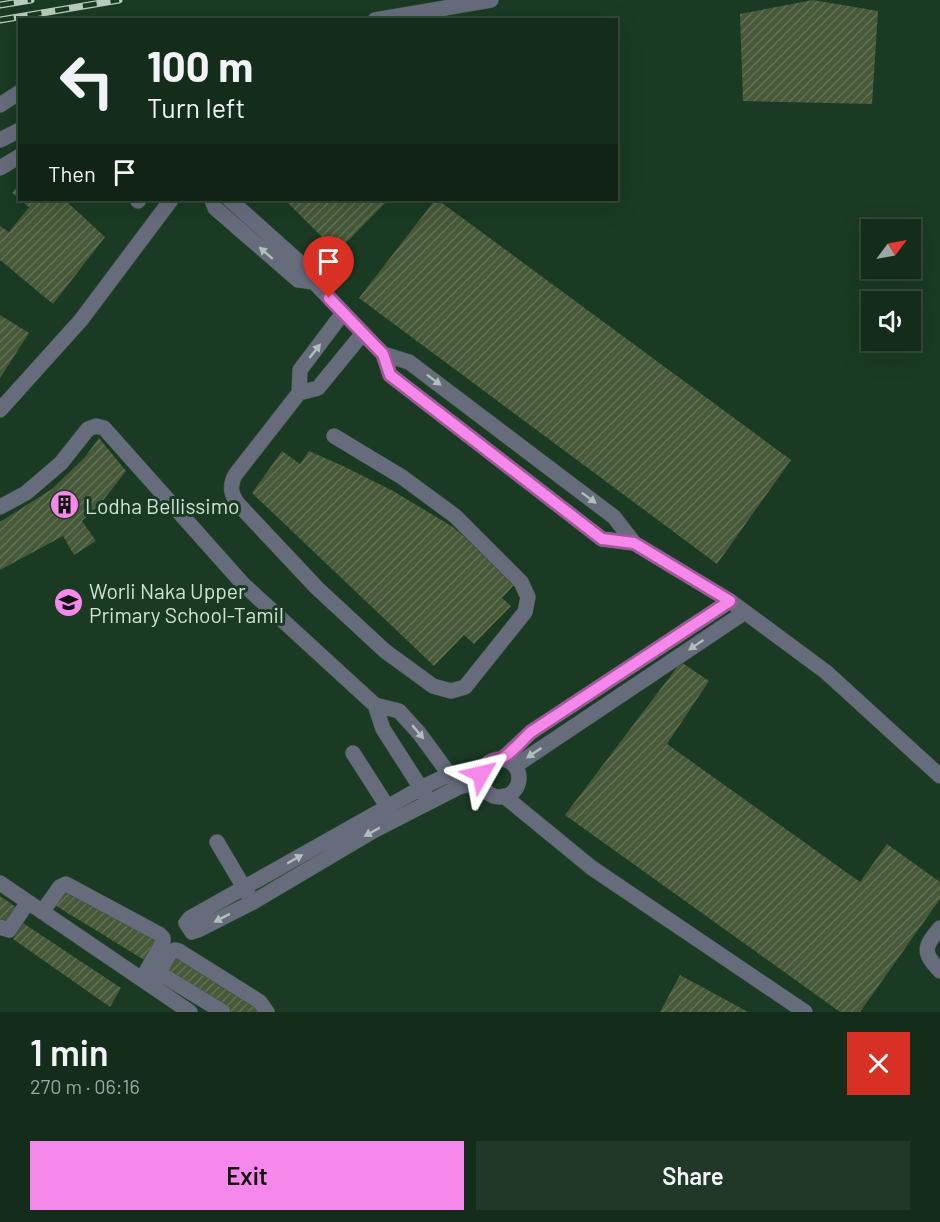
<!DOCTYPE html>
<html lang="en">
<head>
<meta charset="utf-8">
<style>
	body { margin:0; font-family:Barlow,sans-serif; background:#213827; color:#f1f3f6; height:100vh; display:flex; flex-direction:column; font-size:22px; white-space:nowrap }
	* { box-sizing:border-box; margin:0 }
	p { font-size:20px; color:#9da7a2 }
	.icon { flex:none; width:33px; height:33px; fill:none; stroke:currentColor; stroke-width:2; stroke-linecap:round; stroke-linejoin:round }
	.map { position:relative; height:1012px; overflow:hidden }
	.sheet { display:flex; flex-direction:column; background:#142c1a; flex:1 }
	.sheet>* { flex:none }
	.banner { position:absolute; left:18px; top:18px; width:600px; height:183px; border-radius:0px; box-shadow:0 6px 24px #0002,0 0 0 2px #334839; background:#142c1a; color:#f1f3f6; overflow:hidden }
	.needle { width:39px; rotate:58deg }
	.buttons { position:absolute; left:861px; top:219px; display:grid; gap:12px }
	.buttons a { display:grid; place-items:center; width:60px; height:60px; border-radius:0px; background:#142c1a; box-shadow:0 6px 24px #0002,0 0 0 2px #334839; font-size:30px }
	.pin { position:absolute; display:grid; place-items:center; width:51px; height:51px; color:#fff; margin:-62px -26px; border-radius:50% 50% 50% 0; rotate:-45deg; box-shadow:0 0 6px #0007 }
	.pin .icon { rotate:45deg }
	.me { position:absolute; width:66px; margin:-33px; rotate:53deg; stroke-linejoin:round; filter:drop-shadow(0 0 4px #0008) }
	.turn { display:flex; align-items:center; gap:21px; height:126px; padding:0 30px; font-size:27px }
	.turn .icon { width:78px; height:78px; stroke-width:2.5 }
	.turn b { display:block; font-size:42px; line-height:51px }
	.then { display:flex; align-items:center; height:57px; padding:0 30px; background:#0003; gap:12px; font-size:22px }
	.round { display:grid; place-items:center; flex:none; width:63px; height:63px; border-radius:0px; background:#213827 }
	.head { display:flex; align-items:center; justify-content:space-between; height:102px; padding:0 30px }
	h1 { font-size:36px; font-weight:600; line-height:45px }
	.action { display:flex; gap:12px; margin-top:auto; padding:12px 30px }
	.action a { flex:1; height:69px; border-radius:0px; background:#f788eb; color:#111; font-size:24px; font-weight:600; line-height:69px; text-align:center }
	.action a+a { background:#213827; color:#f1f3f6 }
	.map>svg:first-child { display:block }
	.building { fill:url(#building-hatch) }
	.lines { fill:none; stroke-linecap:round; stroke-linejoin:round }
	.minor-casing { stroke:#37553f; stroke-width:16 }
	.minor { stroke:#676c7c; stroke-width:15 }
	.rail-casing { stroke:#b7ccbc; stroke-width:7 }
	.rail { stroke:#1a3a23; stroke-width:4.5; stroke-dasharray:14; stroke-linecap:butt }
	.oneway { fill:#b0bfba }
	.route-casing { stroke:#a15899; stroke-width:15 }
	.route { stroke:#f788eb; stroke-width:10 }
	.labels { text-anchor:middle; dominant-baseline:central; stroke-width:6; stroke-linejoin:round; paint-order:stroke }
	.poi-label { font-size:21px; fill:#d0e3d4; stroke:#1a3a23; text-anchor:start }
</style>
</head>
<body>
<div class="map">
<svg width="940" height="1012" viewBox="0 0 940 1012">
	<defs>
		<pattern id="building-hatch" width="6" height="6" patternUnits="userSpaceOnUse" patternTransform="scale(1.5)"><rect width="6" height="6" fill="#475938"/><path d="M-1 1l2-2M0 6l6-6M5 7l2-2" fill="none" stroke="#607154"/></pattern>
	</defs>
	<rect width="100%" height="100%" fill="#1a3a23"/>
	<path class="building" d="M813,0L878,11L872,104L743,101L740,14Z
		M20,184V199L12,193Z
		M20,200H65L105,237L53,304L0,260V226L9,232L29,207Z
		M285,200H388L337,252Z
		M435,200H438L791,460L717,564L359,298Z
		M0,315L29,333L0,378Z
		M99,438L126,471L102,502L82,521L96,541L74,555L63,536L0,570V522L52,489L85,457Z
		M282,451L300,464L309,451L343,466L393,491L453,527L495,563L514,585L502,598L511,606L474,644L464,635L434,666L252,493Z
		M681,662L709,681L667,744L860,882L887,844L940,882V899L860,1012H840L565,815Z
		M65,886L108,916L110,913L161,940L146,961L53,904Z
		M0,896L19,909L6,928L0,923Z
		M23,923L121,988L110,1007L13,939Z
		M177,954L261,1006L258,1012H228L166,971Z
		M680,975L748,1012H660Z"/>
	<g class="lines">
		<defs>
			<path id="minor" d="M375,20L491,0
				M0,105L20,92
				M0,140L20,130
				M0,168L20,156
				M212,200L215,208L298,280L314,282
				M230,200L307,269L314,282L383,354L390,375L602,539L634,543
				M138,201L139,200
				M383,354L409,362L614,517L634,543L730,601L826,672L940,776
				M299,393L318,388L363,333
				M0,410L81,320L171,200
				M334,436L402,477L455,516L521,582L528,597L525,612L465,687L451,691L433,686L385,651L317,588L239,505C231,495 229,487 235,475L299,393L300,370L343,313
				M0,507L26,493L61,463L88,429L96,426L104,428L243,584L375,705L399,711L419,733L455,782
				M375,705L383,729L426,796
				M353,753L392,814
				M502,759L531,732L730,601
				M481 778a19 19 0 1 1 38 0a19 19 0 1 1-38 0Z
				M515,766L745,612
				M481,781L459,787L373,831L253,902L198,930L192,932L186,923L190,918L421,788L450,774L483,768
				M504,796L592,868L805,1012
				M217,842L249,896
				M0,883L190,1012
				M42,912L60,887L66,884L159,934L163,938V942L142,979
				M0,927L9,930L28,902
				M940,928C924,947 922,952 940,971
				M159,973L223,1012
				M152,986L170,953L175,950L179,951L260,1002L267,1012"/>
		</defs>
		<use href="#minor" class="minor-casing"/>
		<use href="#minor" class="minor"/>
		<defs>
			<path id="rail" d="M0,5L31,0
				M0,20L119,0"/>
		</defs>
		<use href="#rail" class="rail-casing"/>
		<use href="#rail" class="rail"/>
	</g>
	<defs><path id="oneway-solid" d="M-6-.8H1V-3.2L6.5 0L1 3.2V.8H-6Z" transform="scale(1.5)"/></defs>
	<g class="oneway">
		<use href="#oneway-solid" transform="translate(266 253) rotate(-139)"/>
		<use href="#oneway-solid" transform="translate(315 351) rotate(-52)"/>
		<use href="#oneway-solid" transform="translate(434 380) rotate(37)"/>
		<use href="#oneway-solid" transform="translate(589 498) rotate(37)"/>
		<use href="#oneway-solid" transform="translate(696 645) rotate(146)"/>
		<use href="#oneway-solid" transform="translate(418 732) rotate(50)"/>
		<use href="#oneway-solid" transform="translate(534 753) rotate(146)"/>
		<use href="#oneway-solid" transform="translate(372 832) rotate(151)"/>
		<use href="#oneway-solid" transform="translate(295 859) rotate(-30)"/>
		<use href="#oneway-solid" transform="translate(222 918) rotate(153)"/>
	</g>
	<g class="lines">
		<defs>
			<path id="route" d="M329,298L383,354L390,375L602,539L634,543L730,601L531,732C524,738 510,755 502,758C491,763 486,759 481,774"/>
		</defs>
		<use href="#route" class="route-casing"/>
		<use href="#route" class="route"/>
	</g>
	<defs>
		<symbol id="building-disc" viewBox="-11 -11 22 22"><circle r="9.5" fill="#f788eb" stroke="#1a3a23"/><path d="M-4-6H4V6H1V3H-1V6H-4ZM-2.5-4.3h1.7v1.8h-1.7ZM.8-4.3h1.7v1.8H.8ZM-2.5-1h1.7V.8h-1.7ZM.8-1h1.7V.8H.8Z" fill="#111"/></symbol>
		<symbol id="school-disc" viewBox="-11 -11 22 22"><circle r="9.5" fill="#f788eb" stroke="#1a3a23"/><path d="M0-5L7-2L0 1L-7-2ZM-4 1L0 2.5L4 1V4Q0 6-4 4Z" fill="#111"/></symbol>
	</defs>
	<g fill-rule="evenodd">
		<use href="#building-disc" x="48" y="488" width="33" height="33"/>
		<use href="#school-disc" x="52" y="586" width="33" height="33"/>
	</g>
	<g class="labels">
		<g class="poi-label">
			<text x="85" y="505">Lodha Bellissimo</text>
			<text x="89" y="590">Worli Naka Upper<tspan x="89" dy="24">Primary School-Tamil</tspan></text>
		</g>
	</g>
</svg>
<div class="buttons">
<a><svg class="needle" viewBox="-14 -14 28 28"><path d="M0-13l5 13h-10z" fill="#e53935"/><path d="M0 13l5-13h-10z" fill="#9da7a2"/></svg></a>
<a><svg class="icon" aria-label="sound" viewBox="0 0 24 24"><path d="M4 9h4l5-4v14l-5-4H4zM17 9q2 3 0 6"/></svg></a>
</div>
<div class="pin" style="left:329px;top:298px;background:#d93025"><svg class="icon" aria-label="arrive" viewBox="0 0 24 24"><path d="M6 21V4h12l-3 4 3 4H6"/></svg></div>
<svg class="me" style="left:481px;top:774px" viewBox="-20 -20 40 40"><path d="M0-17L14 15 0 8-14 15z" fill="#f788eb" stroke="#fff" stroke-width="4"/></svg>
<div class="banner">
<div class="turn"><svg class="icon" aria-label="left" viewBox="0 0 24 24"><path d="M17 20v-9H6M10 6l-5 5 5 5"/></svg><div><b>100 m</b>Turn left</div></div>
<div class="then">Then<svg class="icon" aria-label="arrive" viewBox="0 0 24 24"><path d="M6 21V4h12l-3 4 3 4H6"/></svg></div>
</div>
</div>
<section class="sheet">
<div class="head"><div><h1>1 min</h1><p>270 m · 06:16</p></div><a class="round" style="background:#d93025;color:#fff"><svg class="icon" aria-label="close" viewBox="0 0 24 24"><path d="M6 6l12 12M18 6L6 18"/></svg></a></div>
<div class="action"><a>Exit</a><a>Share</a></div>
</section>
</body>
</html>
